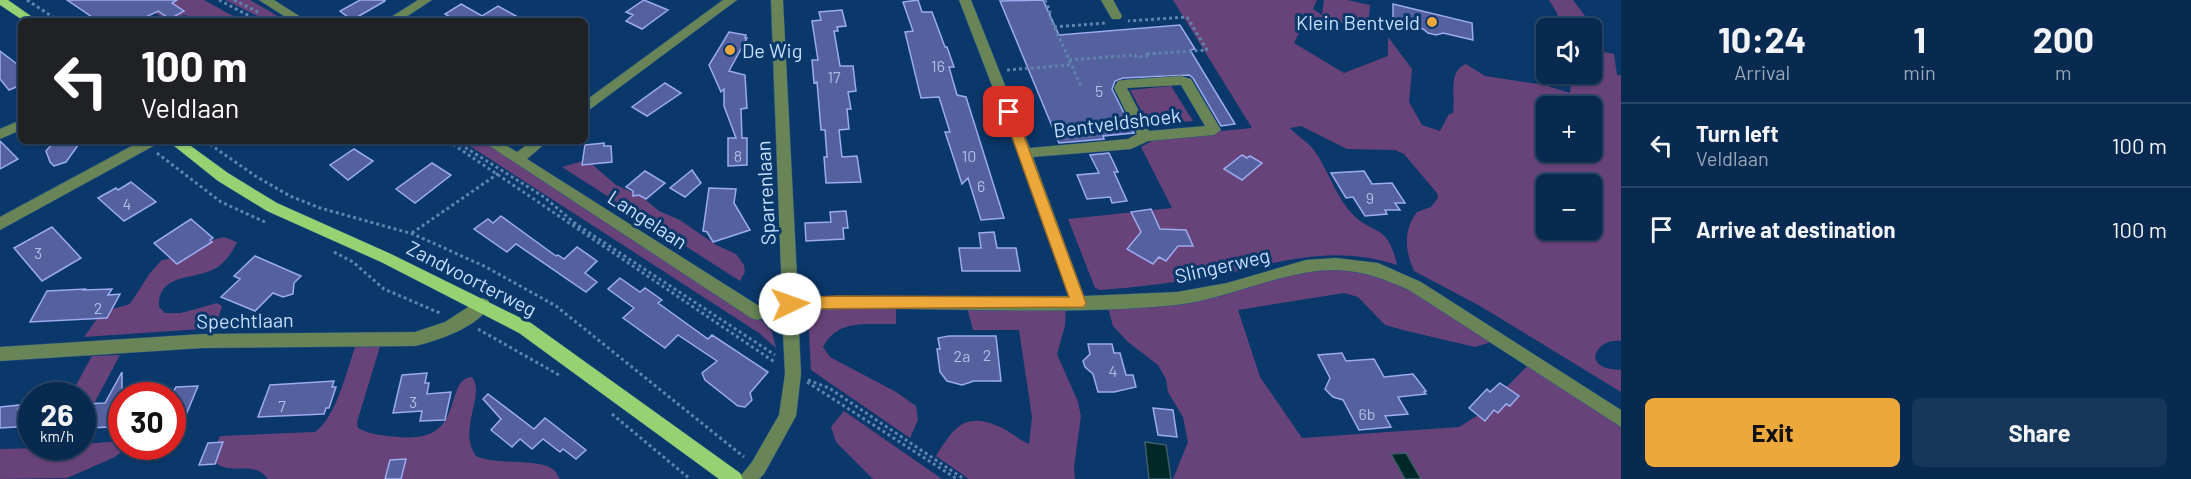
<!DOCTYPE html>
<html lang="en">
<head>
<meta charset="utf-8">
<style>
	body { margin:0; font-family:Barlow,sans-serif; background:#16365a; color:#f1f3f6; height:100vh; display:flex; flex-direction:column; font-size:22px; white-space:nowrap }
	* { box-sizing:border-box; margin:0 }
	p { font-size:20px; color:#98a7b7 }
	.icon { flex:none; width:33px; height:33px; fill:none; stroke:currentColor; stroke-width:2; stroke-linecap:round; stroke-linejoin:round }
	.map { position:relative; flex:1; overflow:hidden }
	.side { display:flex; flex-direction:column; background:#082a50; width:570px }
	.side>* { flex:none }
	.hud { position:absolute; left:18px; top:18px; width:570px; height:126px; border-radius:9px; box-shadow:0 2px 4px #0004,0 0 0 2px #294667; background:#202124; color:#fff; overflow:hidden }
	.fabs { position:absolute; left:1536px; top:18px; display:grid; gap:12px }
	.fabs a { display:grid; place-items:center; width:66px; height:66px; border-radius:9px; background:#082a50; box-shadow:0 2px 4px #0004,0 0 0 2px #294667; font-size:30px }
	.speed { position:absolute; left:18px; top:382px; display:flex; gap:12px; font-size:30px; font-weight:700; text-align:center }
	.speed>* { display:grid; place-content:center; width:78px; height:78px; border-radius:50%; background:#082a50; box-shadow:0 2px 4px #0004,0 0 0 2px #294667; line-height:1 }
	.speed small { font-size:15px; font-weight:400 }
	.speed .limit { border:9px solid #d22; background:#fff; color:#111 }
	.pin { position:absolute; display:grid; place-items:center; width:51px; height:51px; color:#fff; margin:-26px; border-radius:12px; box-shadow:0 3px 9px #0006 }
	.me { position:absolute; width:66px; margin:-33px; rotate:87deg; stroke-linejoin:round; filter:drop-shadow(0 0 4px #0008) }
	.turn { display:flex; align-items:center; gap:21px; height:126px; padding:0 24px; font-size:27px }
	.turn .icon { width:78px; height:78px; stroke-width:2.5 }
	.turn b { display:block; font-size:42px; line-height:51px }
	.eta { display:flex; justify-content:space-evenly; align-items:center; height:102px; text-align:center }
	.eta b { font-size:36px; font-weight:700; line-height:42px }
	.button { display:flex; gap:12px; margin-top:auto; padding:12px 24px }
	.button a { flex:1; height:69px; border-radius:9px; background:#eda83b; color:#111; font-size:24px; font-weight:700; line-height:69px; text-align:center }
	.button a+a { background:#16365a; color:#f1f3f6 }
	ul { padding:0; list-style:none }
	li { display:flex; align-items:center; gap:18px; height:84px; padding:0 24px; border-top:2px solid #294667 }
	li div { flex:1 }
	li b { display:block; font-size:22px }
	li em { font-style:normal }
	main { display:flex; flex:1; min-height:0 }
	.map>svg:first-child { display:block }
	.green { fill:#68437a; fill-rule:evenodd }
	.water { fill:#012727; stroke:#3c5e68; stroke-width:1.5 }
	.building { fill:#55609f; stroke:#9cabf0; stroke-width:1.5 }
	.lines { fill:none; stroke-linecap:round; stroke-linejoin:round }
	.minor-casing { stroke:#285383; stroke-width:1 }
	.major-casing { stroke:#285383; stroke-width:1 }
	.path { stroke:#5e83ad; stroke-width:3; stroke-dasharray:3 3; stroke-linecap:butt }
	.minor { fill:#698558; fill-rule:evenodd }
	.major { fill:#96d172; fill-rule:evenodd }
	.route { fill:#eda83b; stroke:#9a6d26; stroke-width:1.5 }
	.poi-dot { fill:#eda83b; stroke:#0a386b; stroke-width:2 }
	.labels { text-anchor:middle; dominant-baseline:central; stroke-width:6; stroke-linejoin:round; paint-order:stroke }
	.number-label { font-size:16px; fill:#aabfe6 }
	.poi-label { font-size:20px; fill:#c7dffe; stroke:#0a386b; text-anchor:end }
	.street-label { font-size:20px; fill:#c7dffe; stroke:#0a386b }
</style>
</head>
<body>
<main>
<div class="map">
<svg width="1621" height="479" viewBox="0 0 1621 479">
	<rect width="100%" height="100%" fill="#0a386b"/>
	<path class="green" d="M175,0H204L242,21H211L184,15L168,20L153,12Z
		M225,0H250L286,21H267Z
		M1173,0H1317L1313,9L1322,15L1324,0H1347L1370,5L1368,29L1330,20L1301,29L1294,43L1344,73L1388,56V37L1412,69L1409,102L1422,125L1440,131L1449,114L1453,113C1456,97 1447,71 1466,64L1485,76L1544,85L1570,93L1572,74H1592V28H1559L1557,13L1549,0H1573L1604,41V52L1614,54L1617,75H1621V341C1609,340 1598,344 1595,357C1598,369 1611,369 1621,370V392L1480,306L1414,271C1405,251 1403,230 1417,212L1431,207L1438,198L1437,193L1404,154L1395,150L1347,149L1301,126L1290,128C1298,137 1309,142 1316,153C1328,171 1335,193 1348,209C1371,238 1387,219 1397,265C1331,244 1283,262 1219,275C1179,282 1140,287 1100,290L1095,288L1068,219L1172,208L1141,147L1159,137L1252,128ZM1546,106H1592V152H1546ZM1546,184H1592V230H1546Z
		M1171,86L1193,121L1149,125L1130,90Z
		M462,141H481L503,154L762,321L772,332L776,348L759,333Z
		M587,160L616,185L641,196L659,211L680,220L716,245L736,254L744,265L745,272L740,281L562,167Z
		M224,237L237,242C233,251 225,263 216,268C194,281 158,272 159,307L165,313H181L217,303L222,306L215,328L84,337L102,312L130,304L150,273L162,260L189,255L212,240Z
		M1321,267L1373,270L1505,338L1475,347L1407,331L1385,325L1358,297L1344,293L1238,310L1260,377L1302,438L1459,427L1480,414L1536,357L1621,411V479H1173L1188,442L1183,417L1168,392L1166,379L1158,365L1128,342L1113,326L1107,304Z
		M1066,306L1065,326L1057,354L1078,402L1081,416L1074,467L1075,479H969L936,456C954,428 964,411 1000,427C1010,431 1019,440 1029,444L1032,417L1019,330H973L967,308Z
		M812,307L896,308V324C867,325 838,318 823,347L830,357L896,392L916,406L918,420L910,438L811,370L808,315Z
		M382,340L357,422L358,428C371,435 385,436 399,437C468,444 442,379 472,377C486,395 457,429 476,456C496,466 541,457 555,471C557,473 558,477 560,479H268C253,458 230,479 211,459L220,436L315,432C337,417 348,366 357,341Z
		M120,355L83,424L82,396H70L92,356Z
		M844,411L942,479H873L836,442L831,427Z
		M121,441L122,447H129L113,458L67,478L0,479V449L82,447L83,444Z"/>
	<path class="water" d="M1145,442L1166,445L1171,479H1149Z
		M1406,453L1421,479H1405L1391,454Z"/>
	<path class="building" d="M67,0H177L172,3L184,11L170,19L158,11L138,21H98Z
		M360,0H385V1L352,20L340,11Z
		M644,0L668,10L642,29L626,21L633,15L626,12Z
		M918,0L922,12H932L945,47H947L954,67H949L957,95L966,97L1004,218L981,220L968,178L962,184L951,150L945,132H950L939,97L921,98L905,32L913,31L903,2Z
		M1043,0L1059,35L1180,25L1195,49L1190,50L1235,124L1221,126L1193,78L1189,75L1123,78L1115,81L1112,89L1134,133L1103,136L1104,139L1059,143L1000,1Z
		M461,4L482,16L498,6L525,21H456L445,14Z
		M1393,4L1472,23L1473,40L1443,33L1436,35L1428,33L1423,29L1393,21Z
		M842,10L846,26L837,27L838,31H834L840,66H853L856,91L848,92L851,109H847L849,129L839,130L842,157L857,156L861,182L826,183L824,157H827L825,130H821L817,82L814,83L812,60H818L812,21L821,20L819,12Z
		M729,32L746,35L745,38H747L729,71L745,75L747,108L741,109L742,138H747V165L728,166V138H736L724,106V89L721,92L709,65Z
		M0,51L21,67V85L9,90L0,79Z
		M665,83L681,93L647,116L632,107Z
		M0,141L18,159L0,169Z
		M55,141H81L66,162L54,166L50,162L46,151Z
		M604,143V146H611L612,162L582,165L585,145Z
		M354,149L373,161L348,180L330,165Z
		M1109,153L1118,172H1114L1127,201L1112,203L1110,197L1087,199L1077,175L1099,173L1090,155Z
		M1242,155L1247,158L1250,156L1262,163L1242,180L1224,169Z
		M432,163L451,175L415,203L396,189Z
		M692,170L701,183L685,197L670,188Z
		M645,171L665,183L646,199L639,195L633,196V191L626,187Z
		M1364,171L1372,184L1392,183L1405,203H1395L1400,210H1385L1387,214L1365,216L1353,197L1346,198L1331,173Z
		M131,182L156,202L124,221L98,198L116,188L118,190Z
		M709,188L736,189L734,203L750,230L713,242L707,232L703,231Z
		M1151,209L1160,229L1186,230L1193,246H1178L1166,261L1159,257L1153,264L1127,249L1141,232L1131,212Z
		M846,211L848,228H843L844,239L806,241L805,223L831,222L830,212Z
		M501,216L556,256L558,255L564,259L577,247L597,261L585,273L597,282L586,292L516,244L507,252L474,229L488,219L493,223Z
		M191,219L213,238L210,240L212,242L177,264L154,243Z
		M52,227L81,258L42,281L14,248Z
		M994,232L997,248H1016L1020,271H962L959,248H981L979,233Z
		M255,256L301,276L294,283L293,294L283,297L273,293L255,311L221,297L240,279L234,276Z
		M620,278L640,292L645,288L662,300L658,303L708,339L712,335L768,372L750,393L752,400L745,407L738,406L705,380L702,373L717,361L678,335L665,348L623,318L634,308L608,289Z
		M85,289L84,290L112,289L108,295L120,294L107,318L30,322L47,291Z
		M949,336H996L1001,381H974L962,385L947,381L940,372L937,349H940L938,338Z
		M1088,344H1112L1114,353H1120L1126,375H1133L1136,387L1114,392H1098L1093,374L1085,367L1083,361L1090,354Z
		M1342,353L1346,361L1374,359L1384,377L1413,374L1426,391L1424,392L1426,394L1398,397L1408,414L1385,416L1391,427L1359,430L1343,400L1333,397L1325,389L1330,378L1318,355Z
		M122,372V421H118L115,427L82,428V404L105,403Z
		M427,373L425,383H429L427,394L451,392L445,420L420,421L422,411L393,413L402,375Z
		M334,381L332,387H336L329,408H326L324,414L258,417L270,385Z
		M1500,383L1519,396L1510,406L1506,404L1498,413L1494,410L1485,421L1469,408L1487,389L1490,392Z
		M198,386L173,446H172V394L176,387Z
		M488,394L534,429L545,418L586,450L576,459L563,449L560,452L543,439L532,449L520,439L512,447L491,430L501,419L483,399Z
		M20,405L18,409L32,408V426L0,428V407Z
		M1153,408L1173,410L1177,437L1158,435Z
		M223,442L215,464L199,465L208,443Z
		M406,459L401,479H385L390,460Z"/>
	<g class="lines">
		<defs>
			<path id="minor" d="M259,0H274L307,21H292Z
				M418,0H432L400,21H385Z
				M723,0H737L585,113V101Z
				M771,0H783L798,297L1069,296L1018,153L959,0H971L1030,148L1128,139L1137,134L1114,88L1118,81L1123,80L1181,76L1191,79L1221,130L1214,135L1148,141L1131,149L1033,157L1084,296L1177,292L1227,283L1306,260L1336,258L1378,263L1421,282L1621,410V427L1409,290C1384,279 1364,271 1336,270C1286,269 1229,299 1176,305C1051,317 924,305 798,310L801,374L796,416L764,474L759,479H738L752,462L779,415L785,374L782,313L757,320L751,318L482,141H499L517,152L532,141H548L527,159L759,306L782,300ZM1181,85L1205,126L1149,131L1127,88Z
				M1101,0H1113L1122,16L1120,19H1112Z
				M21,120V130L0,139V129Z
				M141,141H159L157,144L0,230V217Z
				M482,298L488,300L490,305C479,327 437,341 415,346L203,348L0,361V347L203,334L415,332L445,322Z"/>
			<path id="major" d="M0,0H8L38,21H24L0,5Z
				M168,141H184L228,173L277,203L391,254L531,323L740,473L743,479H719L519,333L381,262L267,211L218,181Z"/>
		</defs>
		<use href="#minor" class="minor-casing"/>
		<use href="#major" class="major-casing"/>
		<path class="path" d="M27,0L59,21
			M219,0L259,21
			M234,0L260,13
			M1045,0L1050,11L1049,15L1081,86
			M1054,27L1106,23
			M1069,60L1135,55L1136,57L1149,56L1147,54L1207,50L1187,17L1128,21
			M1007,70L1071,65
			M205,141L257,177L290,196L320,208L413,234L486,267L556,306L744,457
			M448,141L776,363
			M455,141L544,197L576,224L775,355
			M157,153L221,202L265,222
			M412,233L499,173
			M334,252L353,262L384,289L442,314
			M478,329L559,375
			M808,380L829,388L964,479
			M807,382L957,479
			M612,414L690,479"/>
		<use href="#minor" class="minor"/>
		<use href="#major" class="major"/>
	</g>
	<path class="route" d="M1009,108L1015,112L1086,303L1084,307L785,309L783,304L785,300L790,298L838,296L1069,297L1003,112Z"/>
	<g class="poi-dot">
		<circle cx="1432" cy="22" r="6"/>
		<circle cx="730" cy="50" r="6"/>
	</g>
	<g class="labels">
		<g class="number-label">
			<text x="938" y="65">16</text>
			<text x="834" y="76">17</text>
			<text x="1099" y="90">5</text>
			<text x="738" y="155">8</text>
			<text x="969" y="155">10</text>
			<text x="981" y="185">6</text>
			<text x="1370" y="197">9</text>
			<text x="127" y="203">4</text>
			<text x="38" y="252">3</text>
			<text x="98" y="307">2</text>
			<text x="987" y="354">2</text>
			<text x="962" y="355">2a</text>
			<text x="1113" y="370">4</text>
			<text x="413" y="401">3</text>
			<text x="282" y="405">7</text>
			<text x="1367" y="413">6b</text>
		</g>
		<g class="poi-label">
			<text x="1420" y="22">Klein Bentveld</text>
			<text x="742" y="50" text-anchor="start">De Wig</text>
		</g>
		<g class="street-label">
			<text transform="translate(1117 122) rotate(-7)">Bentveldshoek</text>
			<text transform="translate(765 193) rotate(-93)">Sparrenlaan</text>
			<text transform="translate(648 219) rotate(33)">Langelaan</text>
			<text transform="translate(1222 265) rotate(-13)">Slingerweg</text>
			<text transform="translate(472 278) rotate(27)">Zandvoorterweg</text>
			<text transform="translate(245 320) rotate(-1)">Spechtlaan</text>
		</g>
	</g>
</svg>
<div class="fabs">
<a><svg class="icon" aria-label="sound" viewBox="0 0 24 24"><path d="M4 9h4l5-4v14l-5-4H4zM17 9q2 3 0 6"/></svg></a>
<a>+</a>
<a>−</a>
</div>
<div class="speed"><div>26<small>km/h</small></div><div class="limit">30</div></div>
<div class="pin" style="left:1009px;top:112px;background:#d93025"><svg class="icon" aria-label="arrive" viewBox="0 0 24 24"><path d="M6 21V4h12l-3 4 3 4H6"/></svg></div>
<svg class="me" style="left:790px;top:304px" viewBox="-20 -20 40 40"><circle r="19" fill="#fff"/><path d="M0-13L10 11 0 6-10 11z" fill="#eda83b"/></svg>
<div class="hud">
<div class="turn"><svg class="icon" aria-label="left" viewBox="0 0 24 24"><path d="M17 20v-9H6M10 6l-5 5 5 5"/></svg><div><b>100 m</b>Veldlaan</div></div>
</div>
</div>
<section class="side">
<div class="eta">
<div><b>10:24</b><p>Arrival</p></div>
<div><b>1</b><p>min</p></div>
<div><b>200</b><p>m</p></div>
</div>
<ul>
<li><svg class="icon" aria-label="left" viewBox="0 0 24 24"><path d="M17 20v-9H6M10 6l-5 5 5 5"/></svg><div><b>Turn left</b><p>Veldlaan</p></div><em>100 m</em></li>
<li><svg class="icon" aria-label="arrive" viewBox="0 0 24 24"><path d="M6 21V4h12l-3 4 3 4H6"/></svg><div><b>Arrive at destination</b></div><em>100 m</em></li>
</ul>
<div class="button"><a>Exit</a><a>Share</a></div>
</section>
</main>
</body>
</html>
